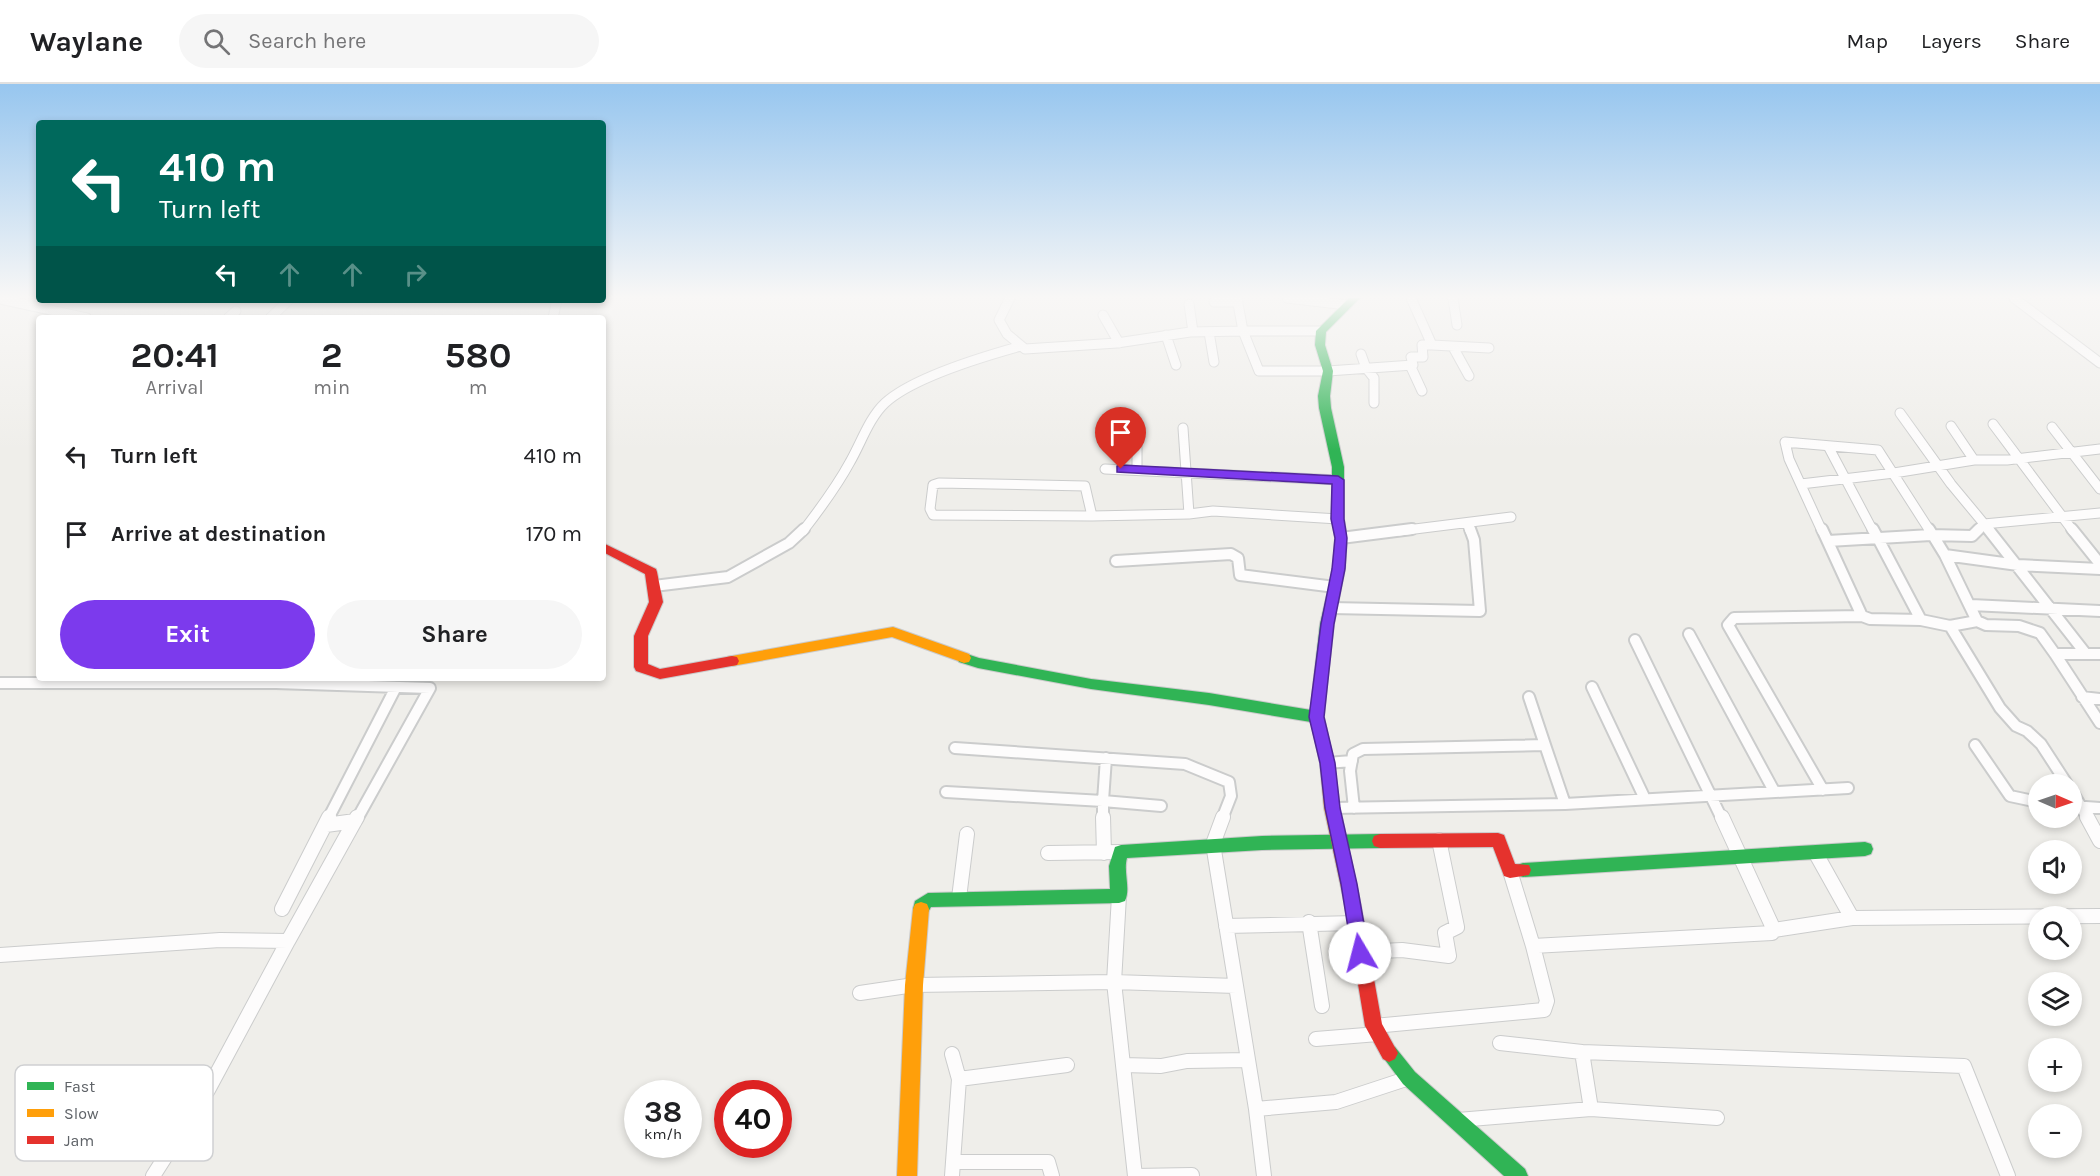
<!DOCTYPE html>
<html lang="en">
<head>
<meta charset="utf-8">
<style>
	body { margin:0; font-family:Karla,sans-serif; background:#f6f6f6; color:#202124; height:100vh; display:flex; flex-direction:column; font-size:22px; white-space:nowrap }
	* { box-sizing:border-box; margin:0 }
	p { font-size:20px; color:#757577 }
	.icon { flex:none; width:33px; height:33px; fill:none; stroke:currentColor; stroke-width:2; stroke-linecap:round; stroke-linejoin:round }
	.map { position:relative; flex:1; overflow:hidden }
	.panel { position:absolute; left:36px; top:231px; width:570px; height:366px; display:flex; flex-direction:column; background:#fff; border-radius:6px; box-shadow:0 3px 9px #0003 }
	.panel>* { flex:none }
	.banner { position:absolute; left:36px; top:36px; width:570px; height:183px; border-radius:6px; box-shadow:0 3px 9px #0003; background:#00695c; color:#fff; overflow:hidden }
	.needle { width:39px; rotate:92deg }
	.buttons { position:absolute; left:2028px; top:690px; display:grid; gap:12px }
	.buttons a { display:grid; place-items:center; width:54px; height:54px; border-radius:50%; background:#fff; box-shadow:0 3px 9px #0003; font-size:30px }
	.speed { position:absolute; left:624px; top:996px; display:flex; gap:12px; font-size:30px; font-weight:700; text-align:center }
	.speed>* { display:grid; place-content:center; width:78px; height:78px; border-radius:50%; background:#fff; box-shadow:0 3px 9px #0003; line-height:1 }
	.speed small { font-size:15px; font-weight:400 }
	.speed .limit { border:9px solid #d22; background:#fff; color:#111 }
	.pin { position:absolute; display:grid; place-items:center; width:51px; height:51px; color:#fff; margin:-62px -26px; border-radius:50% 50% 50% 0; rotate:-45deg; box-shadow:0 0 6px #0007 }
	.pin .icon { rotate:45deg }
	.me { position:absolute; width:66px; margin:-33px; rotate:352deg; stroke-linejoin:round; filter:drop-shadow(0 0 4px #0008) }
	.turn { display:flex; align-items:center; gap:21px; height:126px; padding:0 24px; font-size:27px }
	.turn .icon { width:78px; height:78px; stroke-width:2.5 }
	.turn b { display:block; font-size:42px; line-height:51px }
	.lanes { display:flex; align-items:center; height:57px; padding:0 24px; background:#0003; justify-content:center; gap:30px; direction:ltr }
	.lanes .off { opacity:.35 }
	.eta { display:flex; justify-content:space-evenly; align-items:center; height:102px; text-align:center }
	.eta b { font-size:36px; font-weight:700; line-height:42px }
	.action { display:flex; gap:12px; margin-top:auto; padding:12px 24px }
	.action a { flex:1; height:69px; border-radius:36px; background:#7c3aed; color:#fff; font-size:24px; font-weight:700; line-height:69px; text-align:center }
	.action a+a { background:#f6f6f6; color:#202124 }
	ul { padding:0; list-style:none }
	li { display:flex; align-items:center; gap:18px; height:78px; padding:0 24px }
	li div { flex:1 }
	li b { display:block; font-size:22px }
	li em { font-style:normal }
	header { display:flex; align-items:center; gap:36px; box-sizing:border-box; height:84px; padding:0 30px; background:#fff; border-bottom:2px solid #e0e0e0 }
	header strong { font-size:28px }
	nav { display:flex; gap:33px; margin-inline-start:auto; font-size:21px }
	.search { width:420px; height:54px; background:#f6f6f6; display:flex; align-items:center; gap:15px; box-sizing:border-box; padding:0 21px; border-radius:33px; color:#757577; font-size:22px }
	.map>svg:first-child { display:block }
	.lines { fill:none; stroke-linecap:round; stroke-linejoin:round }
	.street-far2-casing { stroke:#cbcccc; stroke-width:11 }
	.street-far1-casing { stroke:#cbcccc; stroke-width:14 }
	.street-casing { stroke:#cbcccc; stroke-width:16 }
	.fast-casing { stroke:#cacacb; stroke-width:2 }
	.slow-casing { stroke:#cacacb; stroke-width:2 }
	.jam-casing { stroke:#cacacb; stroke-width:2 }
	.street-far2 { stroke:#fdfcfc; stroke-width:9 }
	.street-far1 { stroke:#fdfcfc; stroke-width:10 }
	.street { stroke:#fdfcfc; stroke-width:14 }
	.fast { fill:#30b455; fill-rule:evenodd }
	.slow { fill:#ff9f0a; fill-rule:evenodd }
	.jam { fill:#e5322d; fill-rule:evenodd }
	.route { fill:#7c3aed; stroke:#51269a; stroke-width:1.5 }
	.key { fill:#fff; stroke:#cfd0d2; stroke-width:1.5 }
	.key-label { font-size:16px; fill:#5f6368 }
</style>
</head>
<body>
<header>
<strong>Waylane</strong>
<div class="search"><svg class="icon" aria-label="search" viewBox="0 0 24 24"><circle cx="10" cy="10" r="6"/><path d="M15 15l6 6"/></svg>Search here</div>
<nav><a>Map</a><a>Layers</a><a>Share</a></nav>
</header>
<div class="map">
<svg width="2100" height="1092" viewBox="0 0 2100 1092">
	<rect width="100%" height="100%" fill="#efeeea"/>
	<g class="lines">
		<defs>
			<path id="street-far2" d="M1010,214L999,236L1007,250L1025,265L1117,259L1190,248L1243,247L1237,214
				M1287,214L1347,221
				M1453,214L1457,241
				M2014,214L2100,279
				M0,215L87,234
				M1214,218H1238
				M1189,220L1193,248
				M1103,231L1119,259
				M228,234L236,227
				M270,234L289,216
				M553,234L557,216
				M1321,247H1243L1259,287H1328L1413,281L1411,273H1423L1422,261H1432L1411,214
				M1209,248L1214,278
				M1166,251L1176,281
				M1432,261L1489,264
				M1453,263L1469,292
				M1361,270L1366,284L1374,294V319
				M1410,281L1422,307
				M1900,329L1951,400L1990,447
				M1993,340L2073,447
				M1951,342L1974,376
				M2052,343L2100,405
				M1183,344L1189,430
				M1112,354H1137V385
				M1828,362L1873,447
				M1105,385L1338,396
				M939,399L1085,402L1092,432L933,431L930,425L933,401Z
				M1801,400L1894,389L1974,376H2007L2100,365
				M1092,432L1189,430L1213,427L1338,435
				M1467,439L1470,447
				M803,447C820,425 837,402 850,378C861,359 869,334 885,319C912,294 985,272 1021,262
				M1399,447L1511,433
				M1822,447L1789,375L1785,358L1878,366L1930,447
				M1977,447L1984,440L2100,429"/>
			<path id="street-far1" d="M1822,445L1862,532
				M1873,445L1921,536
				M1929,445L1945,471L1977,537
				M1988,445L2086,570H2055L2100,639
				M2072,445L2100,480
				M1341,454L1412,445
				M1828,457L1931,451L1972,452L1979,445
				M1945,471L2018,481L2100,485
				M1116,477L1231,470L1238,474L1240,491L1335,503
				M654,502L728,493L789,459L804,445
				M1971,521L2100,527
				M1331,524L1480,527L1474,456L1470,445
				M1950,542L2000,624L2016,642L2027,647L2041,660L2067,700
				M1689,550L1774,707
				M1635,556L1722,735
				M2086,570H2100
				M0,599H276L430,604L357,735
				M1592,603L1645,715
				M1529,613L1545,661
				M2082,613L2100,615
				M1975,661L2010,712L2038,718
				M955,664L1185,680L1229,698L1231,712L1222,735
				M1106,674L1103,717L1161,722
				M1327,679L1352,677
				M1823,706L1728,541L1734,534L1862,532L1870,535L1921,536L1950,542L1977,537L1986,541L2019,542L2040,549L2055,570
				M2072,707L2088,735
				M946,708L1103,717V735
				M2072,722L2100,724
				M1332,724L1565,720L1848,704
				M1354,724L1350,687L1353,670L1363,665L1545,661L1565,720
				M328,735L396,603"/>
			<path id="street" d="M1103,733L1104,769
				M1223,733L1213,760L1256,1025L1336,1018L1409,994
				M1722,733L1774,846
				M2087,733L2100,757
				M326,741L355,737
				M1048,769L1121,768
				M1510,787L1533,862L1772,849L1774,846L1852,834L1815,768
				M1119,812L1114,898L1135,1092
				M959,814L967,750
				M282,825L329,733
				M1852,834L2100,832
				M1309,838L1322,922
				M1226,842L1356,839
				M288,857L357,733
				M1360,868L1402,866L1449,872L1445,849L1457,843L1439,756
				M0,871L220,856L288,857L208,1006L153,1092
				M860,909L914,901L1114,898L1236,902
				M1374,942L1544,926L1547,917L1533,862
				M1316,955L1378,950
				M1500,959L1582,968
				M952,970L959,995L952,1092
				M1123,981L1161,982L1187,977L1248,976
				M959,995L1067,981
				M1256,1025L1264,1092
				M1591,1025L1717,1034
				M1458,1036L1591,1025L1582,968L1964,982L2008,1092
				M953,1078H1048L1052,1092
				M1135,1092L1192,1091"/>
			<path id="fast" d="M1349,214H1360L1326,248L1325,261L1333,287L1330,312L1331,324L1344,383V435L1347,454L1345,485L1334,540L1327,602L1325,606H1315L1313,602L1320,540L1333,485L1335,454L1332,435V383L1319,324L1318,312L1323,287L1315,261L1316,247Z
				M964,569L979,574L1091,595L1209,609L1317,627L1322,629L1324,633L1322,637L1317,639L1209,621L1091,605L978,584L959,578L957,574L959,570Z
				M1380,750L1386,752L1388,757L1386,762L1380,764L1262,766L1127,774C1123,788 1131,804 1125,817L1119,819L931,823L927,830L921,832L915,830L913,825L915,817L928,809L1110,805L1109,782L1115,763L1121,761L1262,752Z
				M1865,758L1871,760L1873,765L1871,770L1865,772L1523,793L1517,791L1515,786L1517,781L1523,779Z
				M1389,960L1395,963L1415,988L1525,1085L1528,1092H1504L1403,1000L1380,969L1383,963Z"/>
			<path id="slow" d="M893,543L969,570L971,574L969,578L964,579L892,553L732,582L727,581L725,577L727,573L732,572Z
				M1320,597L1325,598L1327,602L1324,633L1334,679L1340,724L1361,822L1359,827L1353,829L1347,827L1345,822L1324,724L1320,679L1310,633L1313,602L1315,598Z
				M921,818L927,820L929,825L923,901L917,1092H897L905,901L913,825L915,820Z"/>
			<path id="jam" d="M603,459L656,485L657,488L663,518L648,552V580L660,585L732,572L737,573L739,577L737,581L660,595L636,587L634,583V552L649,518L645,490L603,468Z
				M1498,749L1504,751L1515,780L1529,781L1531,786L1529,791L1510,794L1504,792L1493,763L1380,764L1374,762L1372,757L1374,752L1380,750Z
				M1353,815L1359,817L1361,822L1382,940L1398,969L1395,975L1389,978L1383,975L1365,942L1345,822L1347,817Z"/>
		</defs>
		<use href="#street-far2" class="street-far2-casing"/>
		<use href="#street-far1" class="street-far1-casing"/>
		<use href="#street" class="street-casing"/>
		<use href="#fast" class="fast-casing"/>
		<use href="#slow" class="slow-casing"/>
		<use href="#jam" class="jam-casing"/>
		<use href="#street-far2" class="street-far2"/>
		<use href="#street-far1" class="street-far1"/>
		<use href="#street" class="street"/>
		<use href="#fast" class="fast"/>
		<use href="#slow" class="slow"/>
		<use href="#jam" class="jam"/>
	</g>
	<linearGradient id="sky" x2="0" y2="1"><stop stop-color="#97c6ef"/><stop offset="0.58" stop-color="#f8f7f6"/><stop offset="1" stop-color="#f8f7f6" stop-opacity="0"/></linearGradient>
	<rect width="2100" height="367" fill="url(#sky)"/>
	<path class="route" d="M1121,381L1338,392L1344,396V435L1347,454L1345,485L1334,540L1324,633L1335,679L1340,724L1357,800L1369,869L1366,875L1360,877L1354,875L1352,869L1341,800L1325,724L1320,679L1309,633L1321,540L1332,485L1335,454L1331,435L1332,400L1117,388V382Z"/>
	<rect x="15" y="981" width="198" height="96" rx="9" class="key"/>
	<rect x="27" y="998" width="27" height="8" fill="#30b455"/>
	<rect x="27" y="1025" width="27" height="8" fill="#ff9f0a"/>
	<rect x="27" y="1052" width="27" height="8" fill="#e5322d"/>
	<g class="key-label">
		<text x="64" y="1008">Fast</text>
		<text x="64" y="1035">Slow</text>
		<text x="64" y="1062">Jam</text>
	</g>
</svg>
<div class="buttons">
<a><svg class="needle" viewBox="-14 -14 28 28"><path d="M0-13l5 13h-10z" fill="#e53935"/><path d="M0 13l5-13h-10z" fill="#757577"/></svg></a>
<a><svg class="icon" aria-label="sound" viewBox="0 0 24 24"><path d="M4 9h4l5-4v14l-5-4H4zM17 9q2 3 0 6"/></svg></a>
<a><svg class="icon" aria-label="search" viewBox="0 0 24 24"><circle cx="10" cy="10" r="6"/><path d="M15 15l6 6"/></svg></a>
<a><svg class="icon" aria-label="layers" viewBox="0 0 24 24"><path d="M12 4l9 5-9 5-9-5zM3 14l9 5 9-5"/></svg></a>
<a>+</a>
<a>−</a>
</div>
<div class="speed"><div>38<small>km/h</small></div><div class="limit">40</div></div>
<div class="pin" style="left:1121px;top:385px;background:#d93025"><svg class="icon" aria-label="arrive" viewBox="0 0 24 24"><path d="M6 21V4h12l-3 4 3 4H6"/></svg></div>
<svg class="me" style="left:1360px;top:869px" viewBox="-20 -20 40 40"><circle r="19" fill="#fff"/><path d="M0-13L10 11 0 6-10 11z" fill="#7c3aed"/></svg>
<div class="banner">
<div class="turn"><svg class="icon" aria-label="left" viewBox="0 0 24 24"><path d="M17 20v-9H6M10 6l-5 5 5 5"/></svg><div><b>410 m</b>Turn left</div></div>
<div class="lanes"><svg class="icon" aria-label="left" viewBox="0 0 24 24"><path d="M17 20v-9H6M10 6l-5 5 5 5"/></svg><svg class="icon off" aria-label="ahead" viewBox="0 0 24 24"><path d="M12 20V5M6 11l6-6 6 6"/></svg><svg class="icon off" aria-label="ahead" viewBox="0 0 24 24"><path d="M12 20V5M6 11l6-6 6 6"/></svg><svg class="icon off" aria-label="right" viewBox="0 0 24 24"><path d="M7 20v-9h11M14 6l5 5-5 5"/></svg></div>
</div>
<section class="panel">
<div class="eta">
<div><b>20:41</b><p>Arrival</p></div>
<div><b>2</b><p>min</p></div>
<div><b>580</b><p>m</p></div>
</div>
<ul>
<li><svg class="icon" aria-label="left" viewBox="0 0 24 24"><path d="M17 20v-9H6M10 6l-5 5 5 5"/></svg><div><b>Turn left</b></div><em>410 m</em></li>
<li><svg class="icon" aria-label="arrive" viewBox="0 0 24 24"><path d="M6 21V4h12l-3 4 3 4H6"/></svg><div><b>Arrive at destination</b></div><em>170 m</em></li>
</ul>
<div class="action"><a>Exit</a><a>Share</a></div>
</section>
</div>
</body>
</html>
